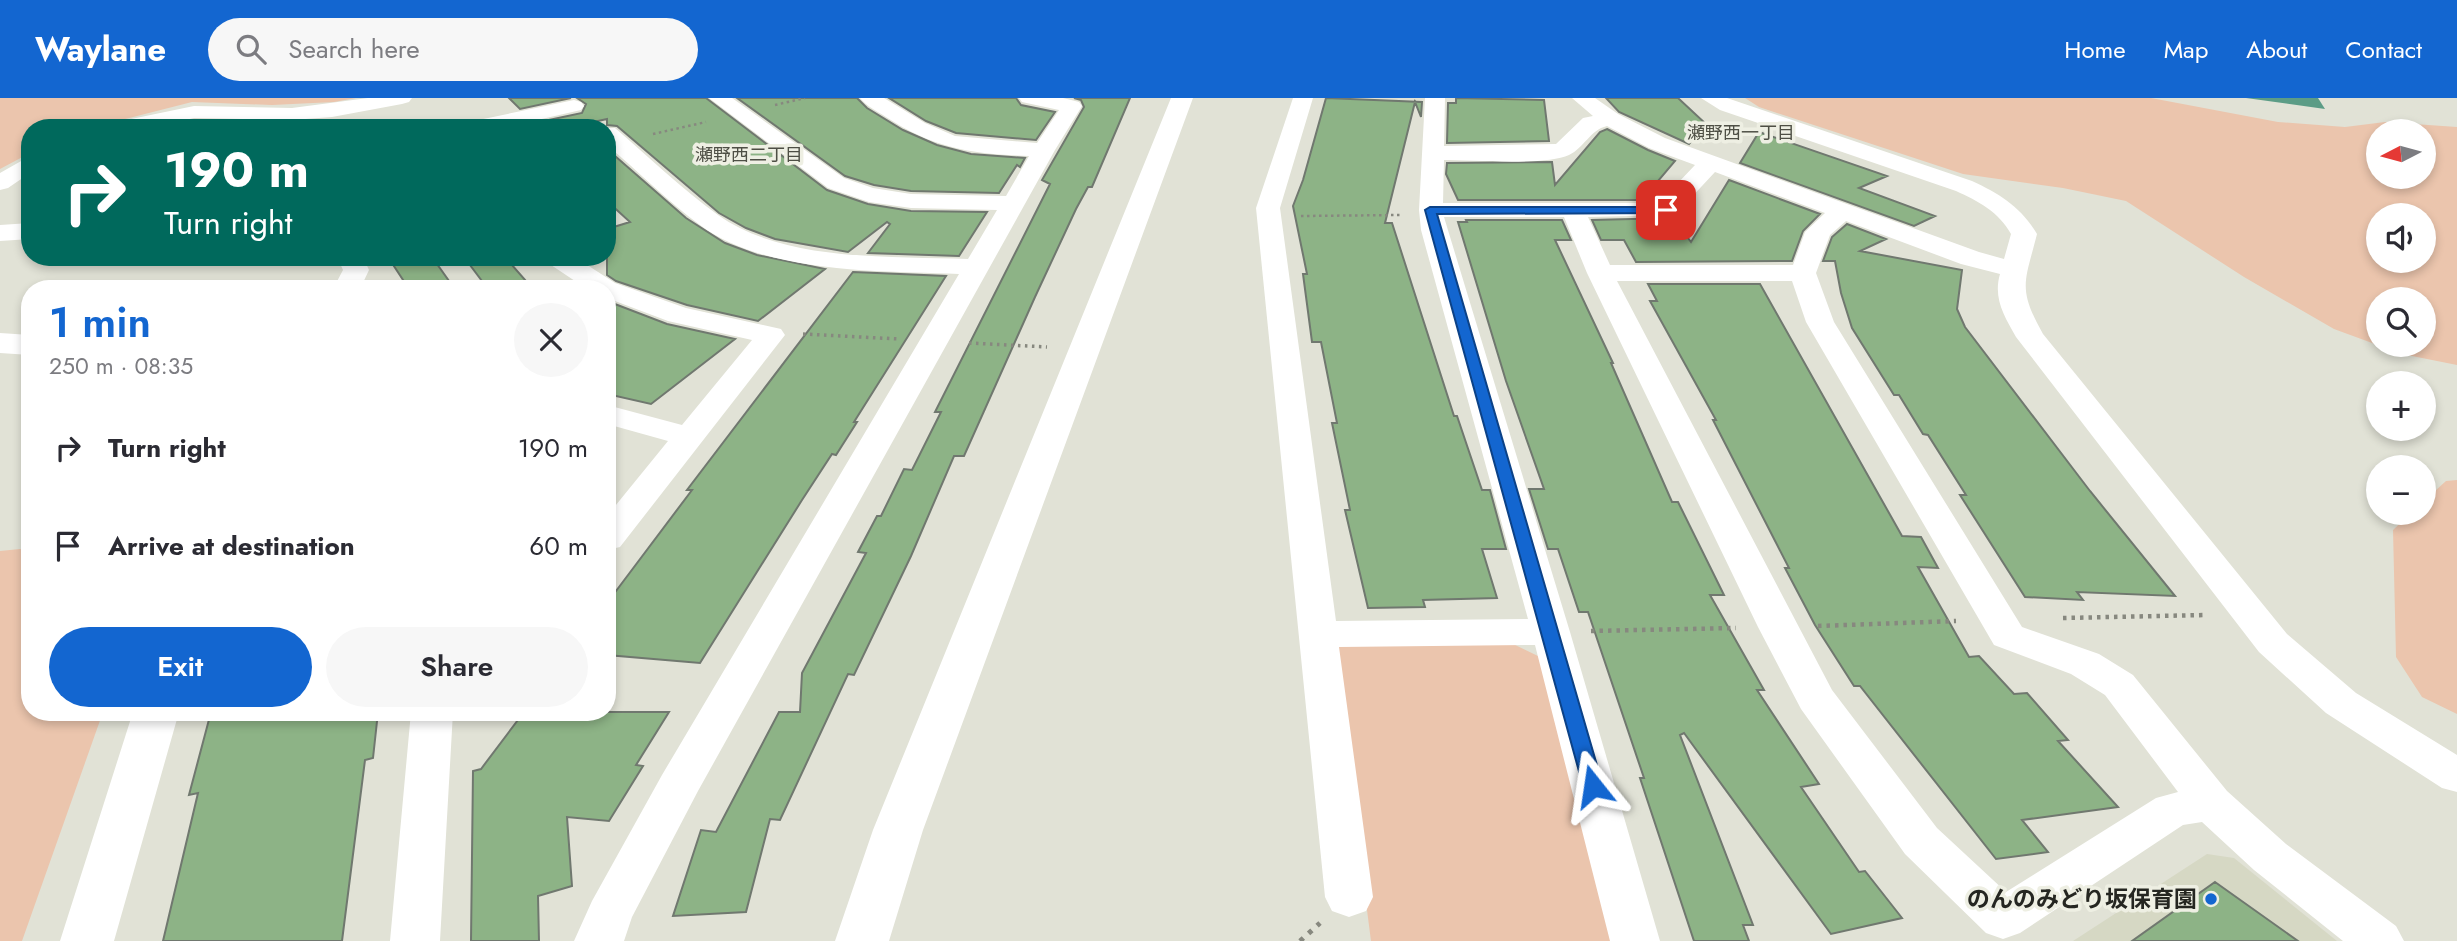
<!DOCTYPE html>
<html lang="en">
<head>
<meta charset="utf-8">
<style>
	body { margin:0; font-family:Jost,"Noto Sans JP",sans-serif; background:#f7f7f7; color:#2b2b33; height:100vh; display:flex; flex-direction:column; font-size:26px; white-space:nowrap }
	* { box-sizing:border-box; margin:0 }
	p { font-size:23px; color:#7c7c81 }
	.icon { flex:none; width:38px; height:38px; fill:none; stroke:currentColor; stroke-width:2; stroke-linecap:round; stroke-linejoin:round }
	.map { position:relative; flex:1; overflow:hidden }
	.side { position:absolute; left:21px; top:182px; width:595px; height:441px; display:flex; flex-direction:column; background:#fff; border-radius:28px; box-shadow:0 4px 10px #0003 }
	.side>* { flex:none }
	.top-card { position:absolute; left:21px; top:21px; width:595px; height:147px; border-radius:28px; box-shadow:0 4px 10px #0003; background:#00695c; color:#fff; overflow:hidden }
	.needle { width:46px; rotate:264deg }
	.tools { position:absolute; left:2366px; top:21px; display:grid; gap:14px }
	.tools a { display:grid; place-items:center; width:70px; height:70px; border-radius:50%; background:#fff; box-shadow:0 4px 10px #0003; font-size:35px }
	.pin { position:absolute; display:grid; place-items:center; width:60px; height:60px; color:#fff; margin:-30px; border-radius:14px; box-shadow:0 4px 10px #0006 }
	.me { position:absolute; width:77px; margin:-38px; rotate:345deg; stroke-linejoin:round; filter:drop-shadow(0 0 5px #0008) }
	.turn { display:flex; align-items:center; gap:24px; height:147px; padding:0 28px; font-size:32px }
	.turn .icon { width:91px; height:91px; stroke-width:2.5 }
	.turn b { display:block; font-size:49px; line-height:60px }
	.round { display:grid; place-items:center; flex:none; width:74px; height:74px; border-radius:37px; background:#f7f7f7 }
	.headline { display:flex; align-items:center; justify-content:space-between; height:119px; padding:0 28px }
	h1 { font-size:42px; font-weight:600; line-height:52px; color:#1366d0 }
	.action { display:flex; gap:14px; margin-top:auto; padding:14px 28px }
	.action a { flex:1; height:80px; border-radius:42px; background:#1366d0; color:#fff; font-size:28px; font-weight:600; line-height:80px; text-align:center }
	.action a+a { background:#f7f7f7; color:#2b2b33 }
	ul { padding:0; list-style:none }
	li { display:flex; align-items:center; gap:21px; height:98px; padding:0 28px }
	li div { flex:1 }
	li b { display:block; font-size:26px }
	li em { font-style:normal }
	header { display:flex; align-items:center; gap:42px; box-sizing:border-box; height:98px; padding:0 35px; background:#1366d0; color:#fff }
	header strong { font-size:33px }
	nav { display:flex; gap:38px; margin-inline-start:auto; font-size:24px }
	.search { width:490px; height:63px; background:#f7f7f7; display:flex; align-items:center; gap:18px; box-sizing:border-box; padding:0 24px; border-radius:38px; color:#7c7c81; font-size:26px }
	.map>svg:first-child { display:block }
	.built { fill:#d6d8c4 }
	.green { fill:#ebc5ad; fill-rule:evenodd }
	.water { fill:#5c9c86 }
	.building { fill:#8db386; stroke:#70786f; stroke-width:2 }
	.lines { fill:none; stroke-linecap:round; stroke-linejoin:round }
	.path-far3 { stroke:#87887f; stroke-width:2.5; stroke-dasharray:2.5 3.5; stroke-linecap:butt }
	.path-far2 { stroke:#87887f; stroke-width:3.5; stroke-dasharray:2.5 4.5; stroke-linecap:butt }
	.path-far1 { stroke:#87887f; stroke-width:4.5; stroke-dasharray:3.5 5; stroke-linecap:butt }
	.path { stroke:#87887f; stroke-width:5; stroke-dasharray:4.5 7; stroke-linecap:butt }
	.minor { fill:#fff; fill-rule:evenodd }
	.tertiary { fill:#fff; fill-rule:evenodd }
	.route { fill:#1366d0; stroke:#0c4287; stroke-width:2 }
	.poi-dot { fill:#1366d0; stroke:#eeefe3; stroke-width:2.5 }
	.labels { text-anchor:middle; dominant-baseline:central; stroke-width:7; stroke-linejoin:round; paint-order:stroke }
	.far-neighbourhood-label { font-size:18px; fill:#4e4f45; stroke:#eeefe3 }
	.near-poi-label { font-size:23px; font-weight:bold; fill:#252621; stroke:#eeefe3; text-anchor:end }
</style>
</head>
<body>
<header>
<strong>Waylane</strong>
<div class="search"><svg class="icon" aria-label="search" viewBox="0 0 24 24"><circle cx="10" cy="10" r="6"/><path d="M15 15l6 6"/></svg>Search here</div>
<nav><a>Home</a><a>Map</a><a>About</a><a>Contact</a></nav>
</header>
<div class="map">
<svg width="2457" height="843" viewBox="0 0 2457 843">
	<rect width="100%" height="100%" fill="#e1e2d6"/>
	<path class="built" d="M2207,756L2234,760L2337,843H2073Z"/>
	<path class="green" d="M0,0H356L334,4L272,7L192,4L90,30H30V55L0,71Z
		M1745,0H2151L2278,24L2345,29L2385,24L2457,29V267L2402,256L2334,231L2244,179L2126,103L2063,90L1963,76L1759,9ZM2424,33V79H2378V33ZM2424,117V163H2378V117ZM2424,201V247H2378V201Z
		M2457,382V616L2422,599L2396,559L2393,432L2411,415H2424V403L2446,383Z
		M20,451L30,453V614H103L22,843H0V453Z
		M1505,542L1540,559L1611,843H1371L1333,548Z"/>
	<path class="water" d="M2246,0H2318L2325,11Z"/>
	<path class="building" d="M509,0H571L520,11Z
		M577,0H706L827,92L868,106L911,113L987,114L959,158L868,155L890,126L887,124L848,154L775,141L746,130L719,115L617,28L607,27V21L566,30H539L535,25L582,15L586,6Z
		M737,0H857L867,10L903,32L937,47L971,56L1025,60L1020,69L1017,67L999,95L911,93L874,87L845,78Z
		M889,0H1016L1021,7L1055,14L1036,42L956,35L926,23Z
		M1074,0H1130L1092,89H1088L1076,111L1035,199L964,358H954L911,458L854,577L848,576L780,722L770,721L746,814L673,818L701,732L716,734L779,614H800L802,575L866,455L858,454L877,418H881L904,371L912,372L941,314H935L1050,86L1042,82L1084,9L1081,2Z
		M1326,0L1422,4L1421,19L1415,4L1385,125H1392L1454,318H1457L1482,392H1490L1506,451H1482L1497,500L1423,502L1425,509L1368,510L1345,412H1350L1332,325H1337L1321,244H1312L1303,176H1307L1293,108L1303,82Z
		M1456,0L1544,2L1549,43L1447,45L1448,5H1456Z
		M1606,0H1678L1706,26L1689,46L1619,14Z
		M1607,31L1648,52L1675,63L1652,90L1659,101L1658,102H1458L1446,76L1447,65L1552,64L1555,87L1600,34Z
		M1759,34L1887,78L1859,90L1935,118L1914,128L1740,65Z
		M607,51L686,120L725,145L757,157L825,171L758,223L687,207L616,183L607,177V131L630,124L607,103Z
		M1729,82L1820,116L1803,133L1792,163L1636,164L1624,142H1601L1592,122L1673,120L1691,144Z
		M1466,122H1562L1571,142H1555L1613,265H1611L1672,404H1678L1724,497H1710L1764,592H1757L1819,686L1801,689L1859,774L1865,773L1902,820L1831,836L1684,635L1680,637L1753,827H1743L1749,843H1694L1640,680H1644L1588,514H1579L1558,451H1548L1529,391H1544L1506,283L1458,124H1467Z
		M1847,126L1886,141L1860,153L1962,172L1957,211L1965,229L2090,393L2175,498L2077,494L2083,502L2025,499L1960,397H1966L1928,337L1923,336L1899,297H1894L1852,230L1841,195L1835,163H1823L1832,139Z
		M388,159H432L449,183L421,191H409Z
		M464,159H505L533,191H488Z
		M853,174L946,178L854,324H857L836,357L832,356L802,402L700,565L607,557V505L692,392H687Z
		M1648,186H1760L1902,438L1921,439L1938,470L1918,469L1969,559L1979,558L2014,596L2027,595L2068,642L2058,643L2118,709L2022,722L2048,754L1996,761L1860,588H1854L1815,527L1785,470H1789L1713,322H1716L1650,203H1657Z
		M607,203L667,226L735,241L651,306L607,296Z
		M211,614H378L373,660L365,662L342,843H163L198,695L189,697Z
		M524,614H669L636,667L643,668L609,723L567,719L572,788L538,798L539,843H471L473,673L481,671Z
		M2215,784L2298,843H2132Z"/>
	<g class="lines">
		<path class="path-far3" d="M775,7L805,0
			M653,36L706,24
			M1301,118L1401,117"/>
		<path class="path-far2" d="M803,236L899,241
			M969,245L1047,249"/>
		<path class="path-far1" d="M2063,520L2205,517
			M1818,528L1956,523
			M1591,533L1736,530"/>
		<path class="path" d="M1300,843L1320,825"/>
		<path class="minor" d="M368,0H412L409,4L402,6L332,19L292,22L194,20L151,30H109L112,25L194,8L292,10Z
			M709,0H732L844,80L873,90L911,96L1006,98L1029,58C972,56 935,51 886,19C877,13 866,8 860,0H884L925,25L955,38L1037,45L1059,12L1022,4L1019,0H1063L1079,4L1082,8L1055,52L698,693L632,819L624,843H574L592,803L662,677L959,176C880,173 766,176 700,127C667,103 638,73 607,47V30H602H615C649,59 682,91 718,117C784,164 890,158 968,161L997,112L911,110L869,104L828,90Z
			M1293,0H1313L1280,110L1336,523L1528,521L1421,132L1419,112L1425,0H1445L1444,48L1556,46L1583,20L1593,18L1572,0H1595L1618,16L1665,40L1979,154L2004,161L2011,136C1999,114 1978,103 1956,93L1720,12L1701,0H1727L1972,83C2000,96 2021,109 2037,136C2025,184 2017,190 2043,236L2287,536L2356,595L2457,657V694L2442,690L2326,615L2259,554L2016,239C2004,218 1993,200 2000,176L1961,166L1846,123L1830,137L1816,175L1834,224L2022,529L2099,556L2133,577L2227,693L2286,746L2396,828L2404,843H2343L2254,772L2202,724L2183,727L2020,835L2003,841L1986,835L1905,756L1801,611L1758,529L1587,175L1564,119H1444L1570,534L1660,843H1610L1535,547L1339,549L1373,799L1366,813L1349,819L1332,813L1325,799L1256,110ZM1607,28L1649,50L1695,67L1659,105H1443L1444,62C1473,62 1545,68 1569,57C1584,50 1590,32 1607,28ZM1715,74L1825,115L1805,134L1793,167H1610L1588,119L1675,117ZM1617,183H1792L1806,224L1994,547L2071,576L2105,597L2178,694L2156,700L2006,794L1937,730L1832,592Z
			M574,2L581,4L584,8L581,12L503,30H461L464,25Z
			M30,58V75L8,90L0,92V75Z
			M30,125V141L0,143V127Z
			M337,159H363L369,172L360,191H333L343,172Z
			M544,159H575L615,185L686,210L781,231L785,237L620,449L607,452V418L668,343L607,326V307L682,327L752,242L668,223L607,200V191H587L548,165Z
			M411,614H453L440,843H390Z"/>
		<path class="tertiary" d="M1171,0H1193L923,732L889,843H835L873,732Z
			M0,235L30,237V257L0,255Z
			M133,614H179L114,843H60Z"/>
	</g>
	<path class="route" d="M1666,109L1672,112L1670,115L1437,116L1603,688L1600,694L1593,696L1586,694L1583,688L1425,112L1430,109Z"/>
	<circle class="poi-dot" cx="2211" cy="801" r="7"/>
	<g class="labels">
		<g class="far-neighbourhood-label">
			<text x="1741" y="35">瀬野西一丁目</text>
			<text x="749" y="57">瀬野西二丁目</text>
		</g>
		<g class="near-poi-label">
			<text x="2197" y="801">のんのみどり坂保育園</text>
		</g>
	</g>
</svg>
<div class="tools">
<a><svg class="needle" viewBox="-14 -14 28 28"><path d="M0-13l5 13h-10z" fill="#e53935"/><path d="M0 13l5-13h-10z" fill="#7c7c81"/></svg></a>
<a><svg class="icon" aria-label="sound" viewBox="0 0 24 24"><path d="M4 9h4l5-4v14l-5-4H4zM17 9q2 3 0 6"/></svg></a>
<a><svg class="icon" aria-label="search" viewBox="0 0 24 24"><circle cx="10" cy="10" r="6"/><path d="M15 15l6 6"/></svg></a>
<a>+</a>
<a>−</a>
</div>
<div class="pin" style="left:1666px;top:112px;background:#d93025"><svg class="icon" aria-label="arrive" viewBox="0 0 24 24"><path d="M6 21V4h12l-3 4 3 4H6"/></svg></div>
<svg class="me" style="left:1593px;top:688px" viewBox="-20 -20 40 40"><path d="M0-17L14 15 0 8-14 15z" fill="#1366d0" stroke="#fff" stroke-width="4"/></svg>
<div class="top-card">
<div class="turn"><svg class="icon" aria-label="right" viewBox="0 0 24 24"><path d="M7 20v-9h11M14 6l5 5-5 5"/></svg><div><b>190 m</b>Turn right</div></div>
</div>
<section class="side">
<div class="headline"><div><h1>1 min</h1><p>250 m · 08:35</p></div><a class="round"><svg class="icon" aria-label="close" viewBox="0 0 24 24"><path d="M6 6l12 12M18 6L6 18"/></svg></a></div>
<ul>
<li><svg class="icon" aria-label="right" viewBox="0 0 24 24"><path d="M7 20v-9h11M14 6l5 5-5 5"/></svg><div><b>Turn right</b></div><em>190 m</em></li>
<li><svg class="icon" aria-label="arrive" viewBox="0 0 24 24"><path d="M6 21V4h12l-3 4 3 4H6"/></svg><div><b>Arrive at destination</b></div><em>60 m</em></li>
</ul>
<div class="action"><a>Exit</a><a>Share</a></div>
</section>
</div>
</body>
</html>
